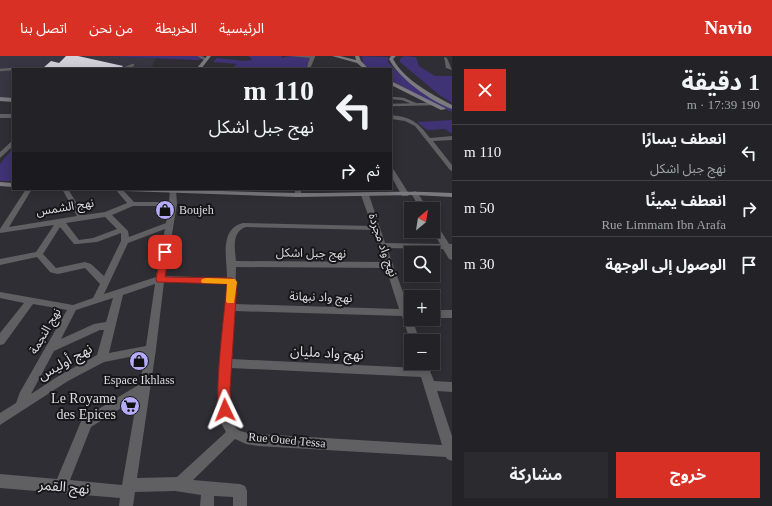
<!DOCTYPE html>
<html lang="ar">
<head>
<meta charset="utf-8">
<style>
	body { margin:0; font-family:"Times New Roman","Noto Sans Arabic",serif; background:#2a2a2f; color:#f1f3f6; direction:rtl; height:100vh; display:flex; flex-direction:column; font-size:15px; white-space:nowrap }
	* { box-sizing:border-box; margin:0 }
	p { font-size:13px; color:#a2a4a7 }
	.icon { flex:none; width:22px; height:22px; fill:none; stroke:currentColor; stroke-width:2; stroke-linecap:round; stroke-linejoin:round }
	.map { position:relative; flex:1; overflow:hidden; direction:ltr }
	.details { display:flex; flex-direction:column; background:#222227; width:320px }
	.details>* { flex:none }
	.guide { position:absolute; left:12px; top:12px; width:380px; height:122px; border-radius:0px; box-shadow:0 2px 10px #0003,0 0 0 1px #3f3f44; direction:rtl; background:#222227; color:#f1f3f6; overflow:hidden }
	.needle { width:26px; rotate:30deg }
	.controls { position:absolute; left:404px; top:146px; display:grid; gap:8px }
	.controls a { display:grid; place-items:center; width:36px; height:36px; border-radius:0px; background:#222227; box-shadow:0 2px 10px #0003,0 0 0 1px #3f3f44; font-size:20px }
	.pin { position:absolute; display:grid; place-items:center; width:34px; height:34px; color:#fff; margin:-17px; border-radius:8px; box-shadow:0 2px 6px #0006 }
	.me { position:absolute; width:44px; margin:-22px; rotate:358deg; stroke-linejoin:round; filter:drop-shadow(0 0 3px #0008) }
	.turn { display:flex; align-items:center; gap:14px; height:84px; padding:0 12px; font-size:18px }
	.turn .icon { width:52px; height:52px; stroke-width:2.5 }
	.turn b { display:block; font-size:28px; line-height:34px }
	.then { display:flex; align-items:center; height:38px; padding:0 12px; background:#0003; gap:8px; font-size:15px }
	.round { display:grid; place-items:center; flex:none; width:42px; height:42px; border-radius:0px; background:#2a2a2f }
	.head { display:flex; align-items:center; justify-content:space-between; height:68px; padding:0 12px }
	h1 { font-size:24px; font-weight:700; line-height:30px }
	.primary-button { display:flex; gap:8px; margin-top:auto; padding:8px 12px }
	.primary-button a { flex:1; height:46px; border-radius:0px; background:#d93025; color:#fff; font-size:16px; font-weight:700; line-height:46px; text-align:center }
	.primary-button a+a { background:#2a2a2f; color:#f1f3f6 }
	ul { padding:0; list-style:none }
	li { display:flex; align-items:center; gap:12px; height:56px; padding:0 12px; border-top:1px solid #3f3f44 }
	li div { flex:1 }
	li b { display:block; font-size:15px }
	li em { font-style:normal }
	header { display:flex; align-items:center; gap:24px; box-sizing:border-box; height:56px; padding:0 20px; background:#d93025; color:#fff }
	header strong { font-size:19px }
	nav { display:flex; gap:22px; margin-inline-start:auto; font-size:14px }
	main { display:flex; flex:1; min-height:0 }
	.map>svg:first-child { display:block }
	.built { fill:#373642 }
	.green { fill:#3f3275 }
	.building { fill:#d2d1d9 }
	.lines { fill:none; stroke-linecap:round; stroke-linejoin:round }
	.lane { stroke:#606062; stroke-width:2.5 }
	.street { fill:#606062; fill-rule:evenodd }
	.secondary { fill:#7b7b7f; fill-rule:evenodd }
	.route { fill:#d93025; stroke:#8d1f18 }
	.slow { fill:#f59e0b }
	.labels { text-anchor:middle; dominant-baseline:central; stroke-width:4; stroke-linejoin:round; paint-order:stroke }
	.street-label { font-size:12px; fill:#dedde1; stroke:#171619 }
	.poi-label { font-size:12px; fill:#dedde1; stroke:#171619; text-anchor:start }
	.near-street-label { font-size:14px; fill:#dedde1; stroke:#171619 }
	.near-poi-label { font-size:14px; fill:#dedde1; stroke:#171619; text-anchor:end }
</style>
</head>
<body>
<header>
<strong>Navio</strong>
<nav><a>الرئيسية</a><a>الخريطة</a><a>من نحن</a><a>اتصل بنا</a></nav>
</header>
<main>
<section class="details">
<div class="head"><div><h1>1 دقيقة</h1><p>190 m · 17:39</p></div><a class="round" style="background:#d93025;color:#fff"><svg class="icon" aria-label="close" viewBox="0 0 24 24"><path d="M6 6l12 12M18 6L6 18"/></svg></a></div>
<ul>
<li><svg class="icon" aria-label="left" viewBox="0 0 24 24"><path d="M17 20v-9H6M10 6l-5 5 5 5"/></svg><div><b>انعطف يسارًا</b><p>نهج جبل اشكل</p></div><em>110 m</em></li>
<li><svg class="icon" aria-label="right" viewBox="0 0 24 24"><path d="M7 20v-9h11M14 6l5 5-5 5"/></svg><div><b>انعطف يمينًا</b><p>Rue Limmam Ibn Arafa</p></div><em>50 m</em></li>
<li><svg class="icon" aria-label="arrive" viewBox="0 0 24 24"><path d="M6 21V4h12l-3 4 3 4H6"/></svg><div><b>الوصول إلى الوجهة</b></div><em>30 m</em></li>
</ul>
<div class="primary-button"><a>خروج</a><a>مشاركة</a></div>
</section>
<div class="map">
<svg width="452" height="450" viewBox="0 0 452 450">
	<rect width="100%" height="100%" fill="#2e2e34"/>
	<path class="built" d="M0,0H105L156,2L151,13H13V43L0,41Z"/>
	<path class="green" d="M105,0H197L204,3L196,4Z
		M249,0H282L281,2L289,0L311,2L305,13H268L264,12L261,13L232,12L237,8L213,6L217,2L245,5L252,4Z
		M362,0L388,1V6C406,26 429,40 452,53V56L425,44L391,24V13C380,13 362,16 362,0Z
		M404,0L416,1L419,10L435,20H452V47L438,38L400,6V3Z
		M452,64V78L445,73L427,74L417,66Z
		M13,92V125H0V108Z"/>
	<path class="building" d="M66,0H78L123,10L120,13H42L51,5L59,7Z"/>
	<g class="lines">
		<path class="lane" d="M19,13H39
			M123,13L133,9
			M0,14L13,13
			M392,42L403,43L415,48
			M391,49L432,48"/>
		<path class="street" d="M197,0H202L207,3L204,4Z
			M289,0H315V1L310,13H306L310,2Z
			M444,1L447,2L452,14L446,12Z
			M263,11H267V12L262,13Z
			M0,58H13V62H0Z
			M391,59C411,61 418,66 430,82L452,80V84L433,85L452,109V115L450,114L415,70L405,65L391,63Z
			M13,84V90L0,102V96Z
			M391,112L394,114L409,138L408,140H402L401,138L391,120Z
			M26,133H32L9,171L77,160L62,133H68L84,159L105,156L127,147L115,133H122L134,146H169L170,133H176L177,148L165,220L227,222C227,202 219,173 243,167L372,170L361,139L365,137L369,139L385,187L440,188L433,175V167H436L449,188H452V204L449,203L443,193L387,192L409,253H411V263H412L420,285H411V287L402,260L235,255L232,303L418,312L417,307H427L434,325L452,326V336L437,335L452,380V405L447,403L446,401L258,390L246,388L235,383L193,424L240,428L245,430L247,435V450H233V441L214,440V450H200L201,439L175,435L135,436L133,450H119L120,442L0,432V418L57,423L82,363L140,328L145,298L104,306L68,325L0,369V357L16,347L20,336L67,254L33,248L4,288L0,289V277L24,247L0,242V236L73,249L93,242L100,228L85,212L58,218L53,217L50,216L37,201L0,209V203L36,196L54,169L0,177V173ZM133,150H169L166,167L129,181L128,175L112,159ZM105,161L117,173L93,182L79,184L66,167ZM60,171L74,188H77L97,186L121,177V185L104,220L91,208L85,206L56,212L43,198ZM246,171L373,174L384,206L236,205C235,193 231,176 246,171ZM165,173L156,221L104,238L128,187ZM236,211L386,212L399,253L235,248ZM164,226L227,228L218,333L221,367L226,376L177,421L137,422L156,293ZM155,228L146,290L109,297L123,239ZM113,242L106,266L94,268L61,283L76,254ZM100,274H104L97,299L60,319L31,338L54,295ZM231,312L421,321L442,389L258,378C252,377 242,377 237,373C227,363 230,325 231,312ZM137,342L122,429L70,424L91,371Z
			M295,133H301V141H295Z
			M415,135L417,136L428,153H420L411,137Z
			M433,254H452V262H433Z"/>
		<path class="secondary" d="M207,0H211L201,13H196Z
			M332,0H340L356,4L355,0H359L361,5L369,13H364L357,7Z
			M391,0H396L393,3C404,24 432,38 452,49V53C432,46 398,22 389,3Z
			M391,25L445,52L446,53L441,54L391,29Z
			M0,41L13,42V46L0,45Z
			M0,126L13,127V131L0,130Z
			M121,133C180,133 238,136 297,137C349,137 400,134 452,137V141L415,139L298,141L125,135Z"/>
	</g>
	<path class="route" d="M165,193L169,196L165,221L232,222L237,226L230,333L231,354L229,358L225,359L220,358C213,342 225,251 227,228L157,226L156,223L161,196Z"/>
	<path class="slow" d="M206,222L235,223L237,226L234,247H227L226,245L227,228L202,227L201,225L202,223Z"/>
	<defs>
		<symbol id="shop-disc" viewBox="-11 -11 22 22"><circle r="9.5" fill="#b5acf9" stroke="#171619"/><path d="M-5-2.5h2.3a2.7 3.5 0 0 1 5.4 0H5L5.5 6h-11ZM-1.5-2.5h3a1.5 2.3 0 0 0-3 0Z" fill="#111"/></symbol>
		<symbol id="supermarket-disc" viewBox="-11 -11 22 22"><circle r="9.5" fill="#b5acf9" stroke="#171619"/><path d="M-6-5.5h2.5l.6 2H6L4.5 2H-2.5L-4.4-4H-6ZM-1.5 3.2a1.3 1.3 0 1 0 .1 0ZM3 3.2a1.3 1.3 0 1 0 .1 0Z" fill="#111"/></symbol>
	</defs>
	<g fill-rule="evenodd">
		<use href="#shop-disc" x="154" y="143" width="22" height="22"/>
		<use href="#shop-disc" x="128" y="294" width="22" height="22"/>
		<use href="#supermarket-disc" x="119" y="339" width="22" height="22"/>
	</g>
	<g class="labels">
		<g class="street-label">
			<text transform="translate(65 151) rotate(-9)">نهج الشمس</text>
			<text transform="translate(383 189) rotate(71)">نهج واد مجردة</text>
			<text transform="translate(311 197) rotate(1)">نهج جبل اشكل</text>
			<text transform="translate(321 241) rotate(2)">نهج واد نبهانة</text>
			<text transform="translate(45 275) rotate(-60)">نهج النجمة</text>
			<text transform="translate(287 384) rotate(5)">Rue Oued Tessa</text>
		</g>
		<g class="poi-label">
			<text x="179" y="154">Boujeh</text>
			<text x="139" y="324" text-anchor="middle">Espace Ikhlass</text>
		</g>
		<g class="near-street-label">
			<text transform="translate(327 297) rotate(3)">نهج واد مليان</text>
			<text transform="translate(65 306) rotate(-29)">نهج أوليس</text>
			<text transform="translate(64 431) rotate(5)">نهج القمر</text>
		</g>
		<g class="near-poi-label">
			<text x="116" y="342">Le Royame<tspan x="116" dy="16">des Epices</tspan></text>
		</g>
	</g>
</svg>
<div class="controls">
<a><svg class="needle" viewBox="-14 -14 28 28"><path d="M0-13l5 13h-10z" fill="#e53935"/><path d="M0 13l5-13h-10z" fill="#a2a4a7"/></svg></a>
<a><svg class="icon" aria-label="search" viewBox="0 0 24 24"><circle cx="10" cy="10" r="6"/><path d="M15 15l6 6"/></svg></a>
<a>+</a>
<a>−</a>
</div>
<div class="pin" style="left:165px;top:196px;background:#d93025"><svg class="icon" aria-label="arrive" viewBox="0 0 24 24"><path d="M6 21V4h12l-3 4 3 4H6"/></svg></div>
<svg class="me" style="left:225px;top:354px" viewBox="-20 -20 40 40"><path d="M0-17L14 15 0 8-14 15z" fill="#d93025" stroke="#fff" stroke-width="4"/></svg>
<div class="guide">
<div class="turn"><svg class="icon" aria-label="left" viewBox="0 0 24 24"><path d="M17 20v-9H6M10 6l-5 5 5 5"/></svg><div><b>110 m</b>نهج جبل اشكل</div></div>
<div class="then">ثم<svg class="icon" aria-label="right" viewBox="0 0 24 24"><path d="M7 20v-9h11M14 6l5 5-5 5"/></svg></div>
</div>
</div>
</main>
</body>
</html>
